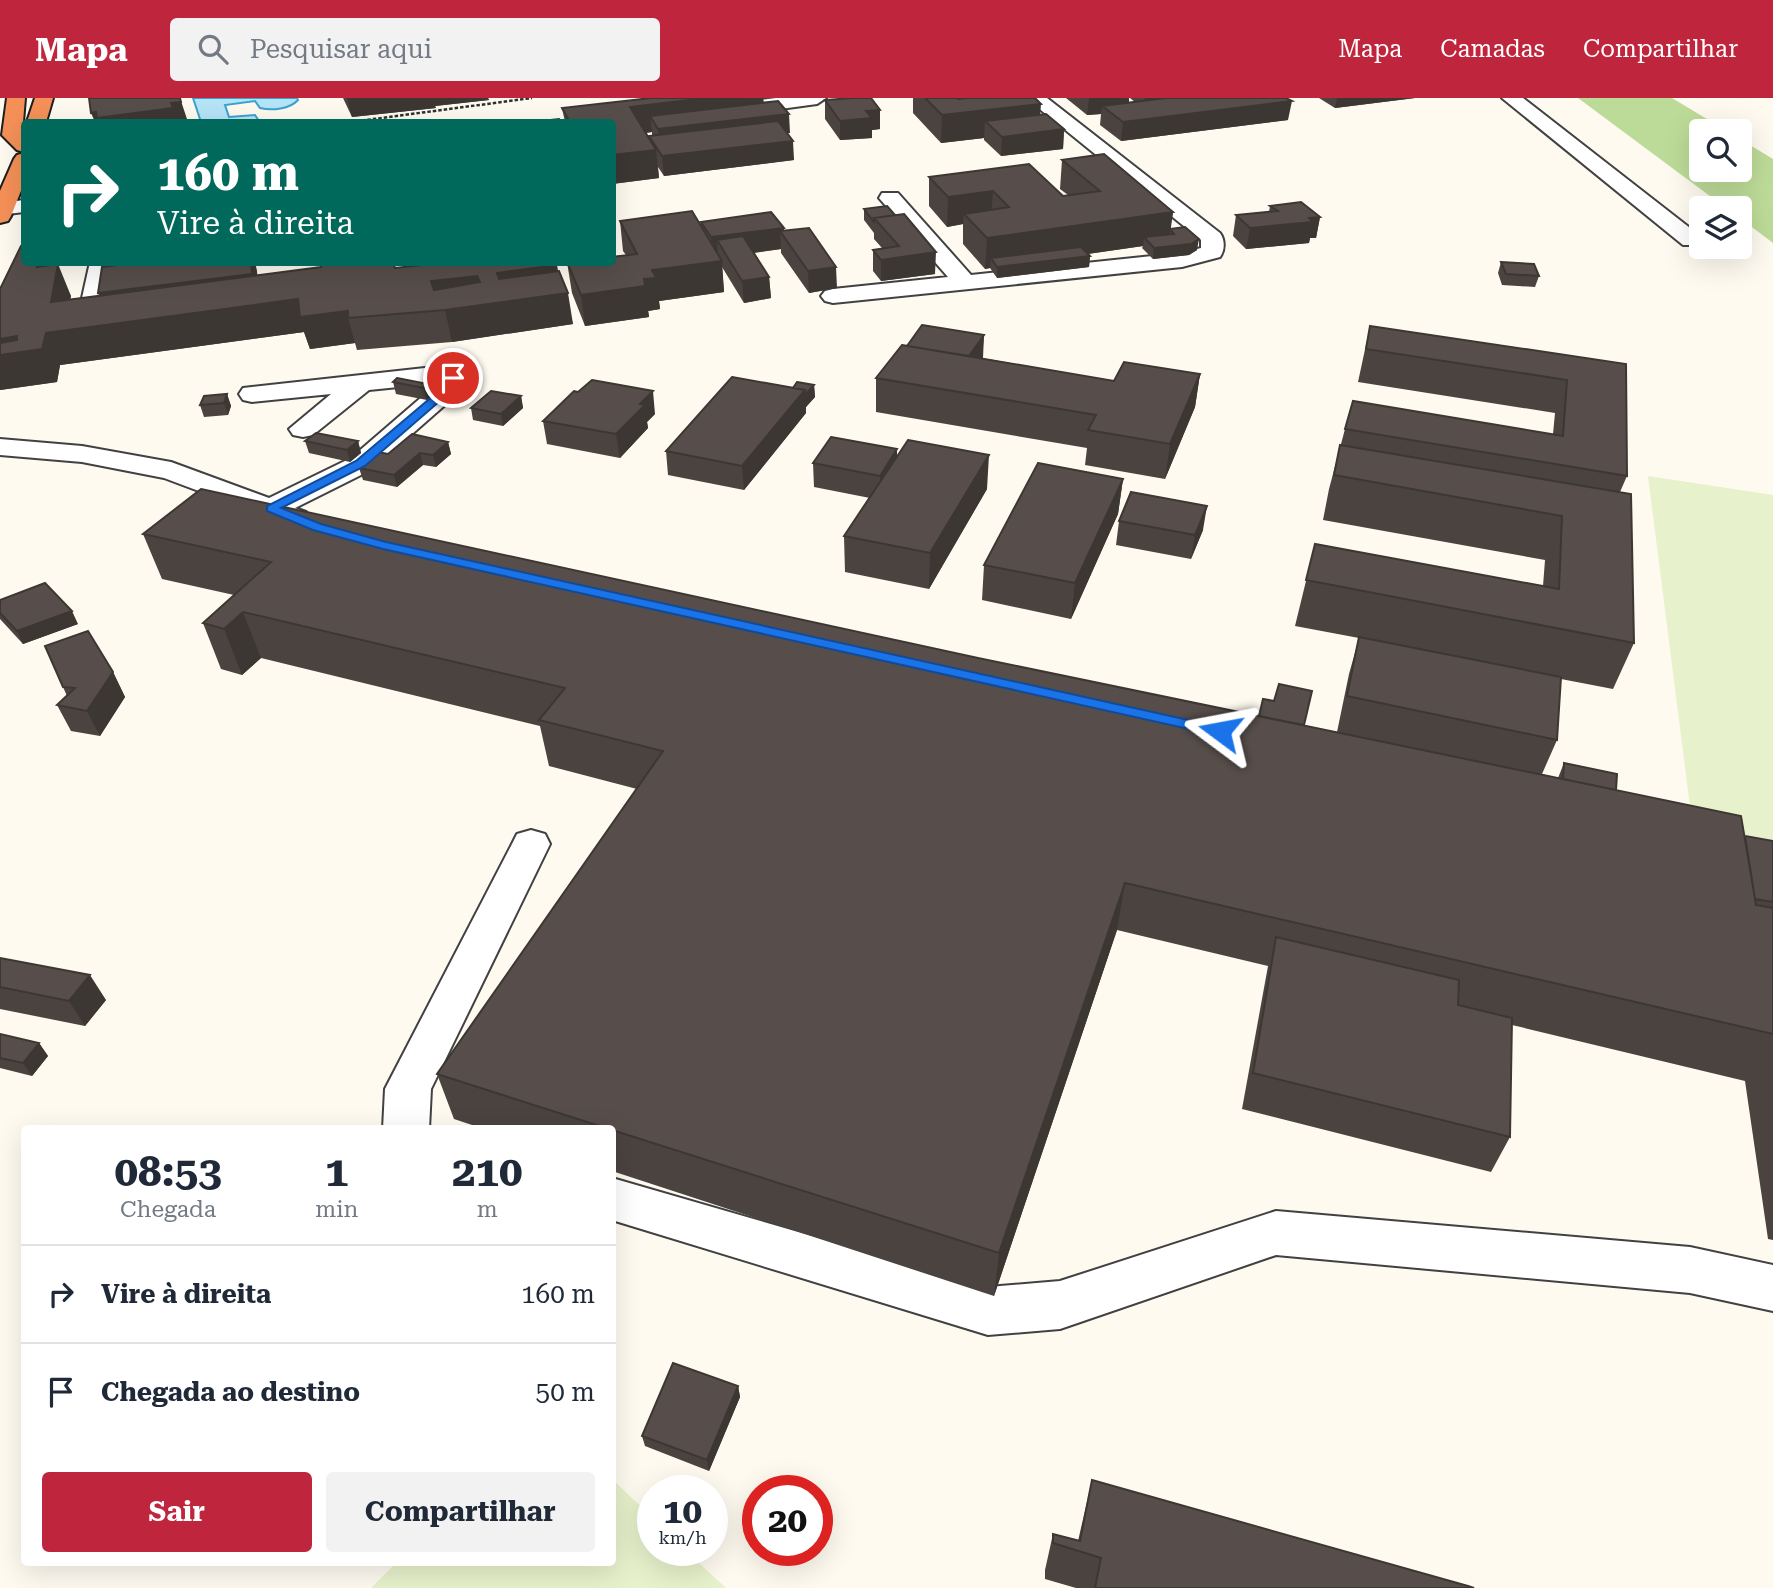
<!DOCTYPE html>
<html lang="pt">
<head>
<meta charset="utf-8">
<style>
	body { margin:0; font-family:"Roboto Serif",serif; background:#f2f2f3; color:#1f2937; height:100vh; display:flex; flex-direction:column; font-size:26px; white-space:nowrap }
	* { box-sizing:border-box; margin:0 }
	p { font-size:23px; color:#747a83 }
	.icon { flex:none; width:38px; height:38px; fill:none; stroke:currentColor; stroke-width:2; stroke-linecap:round; stroke-linejoin:round }
	.map { position:relative; flex:1; overflow:hidden }
	.details { position:absolute; left:21px; top:1027px; width:595px; height:441px; display:flex; flex-direction:column; background:#fff; border-radius:7px; box-shadow:0 7px 28px #0002 }
	.details>* { flex:none }
	.hud { position:absolute; left:21px; top:21px; width:595px; height:147px; border-radius:7px; box-shadow:0 7px 28px #0002; background:#00695c; color:#fff; overflow:hidden }
	.buttons { position:absolute; left:1689px; top:21px; display:grid; gap:14px }
	.buttons a { display:grid; place-items:center; width:63px; height:63px; border-radius:7px; background:#fff; box-shadow:0 7px 28px #0002; font-size:35px }
	.speed { position:absolute; left:637px; top:1377px; display:flex; gap:14px; font-size:35px; font-weight:700; text-align:center }
	.speed>* { display:grid; place-content:center; width:91px; height:91px; border-radius:50%; background:#fff; box-shadow:0 7px 28px #0002; line-height:1 }
	.speed small { font-size:18px; font-weight:400 }
	.speed .limit { border:10px solid #d22; background:#fff; color:#111 }
	.pin { position:absolute; display:grid; place-items:center; width:60px; height:60px; color:#fff; margin:-30px; border:4px solid #fff; border-radius:50%; box-shadow:0 2px 7px #0007 }
	.me { position:absolute; width:77px; margin:-38px; rotate:283deg; stroke-linejoin:round; filter:drop-shadow(0 0 5px #0008) }
	.turn { display:flex; align-items:center; gap:24px; height:147px; padding:0 21px; font-size:32px }
	.turn .icon { width:91px; height:91px; stroke-width:2.5 }
	.turn b { display:block; font-size:49px; line-height:60px }
	.eta { display:flex; justify-content:space-evenly; align-items:center; height:119px; text-align:center }
	.eta b { font-size:42px; font-weight:700; line-height:49px }
	.button { display:flex; gap:14px; margin-top:auto; padding:14px 21px }
	.button a { flex:1; height:80px; border-radius:7px; background:#bf253c; color:#fff; font-size:28px; font-weight:700; line-height:80px; text-align:center }
	.button a+a { background:#f2f2f3; color:#1f2937 }
	ul { padding:0; list-style:none }
	li { display:flex; align-items:center; gap:21px; height:98px; padding:0 21px; border-top:2px solid #e0e1e3 }
	li div { flex:1 }
	li b { display:block; font-size:26px }
	li em { font-style:normal }
	header { display:flex; align-items:center; gap:42px; box-sizing:border-box; height:98px; padding:0 35px; background:#bf253c; color:#fff }
	header strong { font-size:33px }
	nav { display:flex; gap:38px; margin-inline-start:auto; font-size:24px }
	.search { width:490px; height:63px; background:#f2f2f3; display:flex; align-items:center; gap:18px; box-sizing:border-box; padding:0 24px; border-radius:7px; color:#747a83; font-size:26px }
	.map>svg:first-child { display:block }
	.forest { fill:#bddb98 }
	.pitch { fill:#e7f1cb }
	.water { fill:#b4e4f6; stroke:#3ba2ce; stroke-width:2 }
	.lines { fill:none; stroke-linecap:round; stroke-linejoin:round }
	.minor-casing { stroke:#414141; stroke-width:4 }
	.highway-casing { stroke:#1f1f1f; stroke-width:4 }
	.path { stroke:#303030; stroke-width:2.5; stroke-dasharray:3.5 2; stroke-linecap:butt }
	.minor { fill:#fff; fill-rule:evenodd }
	.highway { fill:#f59058; fill-rule:evenodd }
	.wall { fill:#4b4340; fill-rule:evenodd }
	.shaded-wall { fill:#3d3734 }
	.building { fill:#574e4b; stroke:#3d3734; stroke-width:2; fill-rule:evenodd }
	.route { fill:#1a73e8; stroke:#114b97; stroke-width:2 }
</style>
</head>
<body>
<header>
<strong>Mapa</strong>
<div class="search"><svg class="icon" aria-label="search" viewBox="0 0 24 24"><circle cx="10" cy="10" r="6"/><path d="M15 15l6 6"/></svg>Pesquisar aqui</div>
<nav><a>Mapa</a><a>Camadas</a><a>Compartilhar</a></nav>
</header>
<div class="map">
<svg width="1773" height="1490" viewBox="0 0 1773 1490">
	<rect width="100%" height="100%" fill="#fffaf0"/>
	<path class="forest" d="M1578,0H1672L1727,33H1701V72H1740V41L1773,61V145L1740,120V110H1726Z"/>
	<path class="pitch" d="M1648,378L1773,397V756L1694,740Z
		M613,1382L653,1420V1452L686,1453L726,1490H371L396,1465H612Z"/>
	<path class="water" d="M193,0H297L298,2C290,11 272,13 260,10L255,3L225,7L229,19L255,17L259,23L201,24Z"/>
	<g class="lines">
		<defs>
			<path id="minor" d="M776,0H826L817,6L729,18L720,12L729,6Z
				M1026,0H1047L1220,135C1225,142 1225,152 1220,159L1182,169L833,205L825,203L821,198L825,193L833,191L948,179L879,100L882,95H898L971,177L1181,155L1201,150V142Z
				M1502,0H1523L1699,137V147H1683Z
				M24,102V114L0,117V105Z
				M90,164H113L102,218L99,223L90,225L81,223L78,218Z
				M434,269L462,274L466,280L461,293L371,372L295,410L306,414L310,420L306,426L295,429L164,380L82,364L0,357V341L82,348L171,364L269,400L351,360L438,285L369,292L313,337L303,339L293,337L289,331L331,296L252,304L243,302L239,296L243,290Z
				M531,732L545,736L550,746L431,991L429,1031H383L385,991L512,746L517,736Z
				M612,1080L988,1189L1060,1183L1276,1113L1690,1149L1773,1167V1213L1690,1195L1276,1157L1060,1231L988,1237L612,1122Z"/>
			<path id="highway" d="M7,0H25L22,36L24,38V54L17,52L2,37Z
				M35,0H53L46,24H27Z
				M24,55V85L11,118L8,123L0,125V93L14,61L17,57Z"/>
		</defs>
		<use href="#minor" class="minor-casing"/>
		<use href="#highway" class="highway-casing"/>
		<path class="path" d="M351,24L532,0"/>
		<use href="#minor" class="minor"/>
		<use href="#highway" class="highway"/>
	</g>
	<path class="wall" d="M343,0H488L489,2L435,8L436,10L352,19Z
		M651,0H763L764,5L790,35H787L794,62L664,78L658,69L659,80L612,86V24H565L562,10ZM652,34V38L649,40L646,35Z
		M913,0H1035L1040,16L1064,31L1063,51L1001,58L984,42V40L941,45L913,15Z
		M1066,0H1129V4H1135L1130,0H1286L1288,22L1121,43L1100,27L1101,16L1087,17Z
		M1319,0H1415L1335,10Z
		M825,2L880,12V31L872,32V40L840,42L825,21Z
		M1062,62L1173,114L1170,131L1197,152L1189,157L1153,161L1142,150L1143,148L1087,156L1090,158L1089,169L997,180L990,170L985,171L963,146V126L947,129L929,108V79L1063,98L1068,97L1060,91Z
		M1270,108L1320,119L1316,140H1310L1309,145L1246,151L1233,138L1236,117L1269,114Z
		M864,111L935,176L881,183L873,173V152L882,150L874,141V135L864,122Z
		M620,123L701,128V124L784,130V133L837,190L809,195L781,155V151L754,155L769,179L771,200L744,205L722,169L724,194L659,203L660,211L648,213L649,219L585,228L572,195L567,164L626,157L623,153Z
		M49,164L71,198L70,201L99,198L142,164H255L257,177L395,170L558,173L573,226L452,244L357,252L355,245L310,251L304,234L60,267L57,284L0,292V191Z
		M1501,164L1539,178L1535,189L1502,187L1498,175Z
		M1370,228L1626,266L1627,378L1620,394L1634,545L1613,591L1561,581L1557,642L1542,676L1558,680L1564,665L1616,692L1745,738L1773,743V1142L1768,1141L1745,983L1512,927L1510,1039L1491,1074L1242,1011L1268,868L1117,832L994,1198L612,1073V1031H484L454,1021L437,976L637,691L549,668L540,628L261,560L242,577L221,571L203,525L234,497L162,481L143,436L978,560L1337,634L1349,576L1359,540L1295,528L1315,446L1543,488L1545,462L1323,422L1329,391L1345,331L1553,336L1555,315L1358,284Z
		M984,237L982,260L1114,283L1200,276L1195,309L1165,381L1085,367L1087,350L876,314V280L907,248Z
		M393,284L428,286L431,298L427,302L396,296Z
		M814,287L815,299L806,309V315L744,392L668,377L666,353L793,290Z
		M227,296L231,308L228,317L204,319L200,307Z
		M521,298L523,310L503,328L473,322L471,310Z
		M655,316L647,324L648,330L620,360L547,346L543,323Z
		M305,343H358L361,355L350,364L309,355Z
		M448,344L451,356L436,369L423,367L397,389L363,382L359,370L388,356Z
		M897,360L987,391L929,491L845,474L844,438L870,400L814,389L813,365Z
		M1123,381L1118,416L1071,521L982,502L984,467Z
		M1119,423L1203,432L1191,461L1116,447Z
		M0,502L78,526L23,546L0,521Z
		M113,574L125,599L100,638L71,633L57,607L67,598L63,589Z
		M0,860L106,902L85,928L0,911Z
		M0,936L39,945L48,958L32,978L0,970Z
		M738,1288L740,1299L709,1373L645,1348L642,1338Z
		M1092,1382L1474,1490H1076L1045,1481V1472L1053,1436L1078,1443Z"/>
	<path class="shaded-wall" d="M180,0L188,24H178L171,5Z
		M347,0H488L489,2L435,8L436,10L352,19Z
		M706,0H763L764,18L789,16L790,35L661,50L658,31L650,18L652,34L633,36L630,9Z
		M961,0H1024L1041,6L1039,33L985,23L984,40L941,45L942,17L961,15Z
		M1089,0H1129L1128,13L1102,8L1101,16L1087,17Z
		M1145,0H1184L1144,11Z
		M1337,0H1415L1335,10Z
		M1292,3L1288,22L1121,43L1123,24Z
		M173,10L178,24H95L91,15Z
		M880,12V31L872,32V40L840,42V23L866,13Z
		M1064,31L1063,51L1001,58L1002,39Z
		M793,43L794,62L664,78L662,58Z
		M656,52L659,80L612,86V57Z
		M993,93L991,122L964,116L963,126L947,129L948,99Z
		M1173,114L1169,144L1144,139L1143,148L1005,168L1090,158L1089,169L997,180V169L991,160L990,170L985,171L987,140Z
		M1320,119L1316,140H1310L1309,145L1246,151L1250,130Z
		M784,130V139L780,133L781,151L727,158L717,142L718,159L712,160L711,139Z
		M1199,141L1197,152L1189,157L1153,161L1154,150Z
		M936,154L935,176L881,183V162Z
		M722,163L724,194L659,203L660,211L648,213L644,181L652,172Z
		M38,164H49L54,177L37,169Z
		M251,164H255L257,173L259,197L107,217L98,195Z
		M58,166L71,198L65,232L298,201L348,213V220L355,245L310,251L304,234L60,267L57,284L0,292V241L51,204Z
		M557,167L562,195H568L573,226L452,244L445,212H438L431,183L477,178L483,206L497,175Z
		M836,169L837,190L809,195L808,173Z
		M769,179L771,200L744,205L742,183Z
		M645,188L649,219L585,228L581,197Z
		M984,237L983,260L968,282L969,259Z
		M1200,276L1195,309L1165,381L1170,346Z
		M428,286L431,298L427,302L424,290Z
		M814,287L815,299L806,309V315L744,392L742,368L805,292Z
		M653,293L655,316L647,324L648,330L620,360L616,336L640,306Z
		M227,296L231,308L228,317L224,305Z
		M521,298L523,310L503,328L501,316Z
		M358,343L361,355L350,364L347,352Z
		M448,344L451,356L436,369L433,357Z
		M897,351V374L880,402V378Z
		M420,355L423,367L397,389L394,377Z
		M989,357L987,391L929,491L930,455Z
		M1123,381L1118,416L1071,521L1075,485Z
		M1207,408L1203,432L1191,461L1195,437Z
		M72,513L78,526L23,546L17,533Z
		M243,514L261,560L242,577L224,531Z
		M113,574L125,599L100,638L87,613Z
		M1125,785L1117,832L994,1198L999,1155Z
		M90,877L106,902L85,928L69,903Z
		M39,945L48,958L32,978L23,965Z
		M738,1288L740,1299L709,1373L707,1362Z"/>
	<path class="building" d="M89,0H180L181,4L171,5L173,10L97,20L96,14L91,15Z
		M651,0H706L630,9L656,52L612,57V24H570L562,10Z
		M852,0H871L880,12L866,13L872,20L840,23L825,2Z
		M925,0H957L958,1L968,0H1035L1041,6L942,17Z
		M1166,0H1286L1292,3L1123,24L1102,8Z
		M778,3L789,16L658,31L650,18Z
		M1046,16L1064,31L1002,39L985,23Z
		M559,21L561,24H532Z
		M778,23L793,43L662,58L649,38Z
		M1104,56L1173,114L987,140L964,116L1009,109L993,93L948,99L929,79L1029,66L1063,98L1100,93L1062,62Z
		M1301,104L1320,119L1309,120L1313,124L1250,130L1236,117L1278,113L1270,108Z
		M887,108L895,117L874,120V124L864,111Z
		M692,113L722,163L652,172L656,180L644,181L645,188L581,197L567,164H612V159L637,156L620,123Z
		M771,114L784,130L711,139L701,124Z
		M904,116L936,154L881,162L873,152L899,148L874,120Z
		M1185,129L1199,141L1191,146L1154,150L1144,139L1174,136L1170,131Z
		M809,130L836,169L808,173L780,133Z
		M743,138L769,179L742,183L717,142Z
		M21,148H24V164H38L37,169L58,166L51,204L321,169V164H393L395,170L422,167V164H556L557,167L497,175L499,181L559,173L568,195L445,212L348,220V213L300,219L298,201L46,235L42,251L0,257V245L17,242V238L0,241V191ZM477,178L480,184L434,192L431,183Z
		M1081,149L1090,158L997,169L991,160Z
		M142,164H251L252,176L98,195L102,169Z
		M1501,164L1534,166L1539,178L1506,176Z
		M922,227L984,237L969,258L907,248Z
		M1370,228L1626,266L1627,378L1345,331L1353,303L1563,338L1567,282L1366,251Z
		M902,247L1114,283L1124,264L1200,276L1170,346L1088,332L1096,317L876,280Z
		M732,279L805,292L742,368L666,353Z
		M397,280L428,286L424,290L393,284Z
		M592,282L653,293L640,306L645,307L616,336L543,323L574,293L578,294Z
		M797,284L814,287L805,297V292L793,290Z
		M491,293L521,298L501,316L471,310Z
		M227,296L224,305L200,307L204,298Z
		M316,335L358,343L347,352L305,343Z
		M412,336L448,344L433,357L420,355L394,377L359,370L378,354L388,356Z
		M831,339L897,351L880,378L813,365Z
		M908,342L989,357L930,455L844,438Z
		M1340,347L1631,396L1634,545L1306,482L1315,446L1559,491L1562,418L1334,377Z
		M1038,365L1123,381L1075,485L984,467Z
		M201,391L978,560L1741,718L1756,807L1773,810V936L1125,785L999,1155L612,1032V1031H609L437,976L663,653L539,622L565,590L243,514L224,531L203,525L271,464L143,436Z
		M1131,394L1207,408L1195,437L1119,423Z
		M45,485L72,513L17,533L0,515V502Z
		M88,533L113,574L87,613L57,607L75,590L63,589L45,548Z
		M1359,539L1561,579L1557,642L1347,598Z
		M1279,586L1312,593L1304,627L1259,618L1263,601L1274,603Z
		M1564,665L1617,676L1616,692L1563,681Z
		M1745,738L1773,743V804L1755,801Z
		M1276,839L1459,882L1458,907L1512,920L1510,1039L1253,975Z
		M0,860L90,877L69,903L0,889Z
		M0,936L39,945L23,965L0,960Z
		M673,1265L738,1288L707,1362L642,1338Z
		M1092,1382L1468,1488L1474,1490H1095L1101,1460L1053,1445V1436L1080,1443Z"/>
	<path class="route" d="M449,278L458,280L456,289L365,368L281,410L321,426L386,444L1220,629L1227,633L1220,638L383,451L313,432L267,413V408L356,363L447,286Z"/>
</svg>
<div class="buttons">
<a><svg class="icon" aria-label="search" viewBox="0 0 24 24"><circle cx="10" cy="10" r="6"/><path d="M15 15l6 6"/></svg></a>
<a><svg class="icon" aria-label="layers" viewBox="0 0 24 24"><path d="M12 4l9 5-9 5-9-5zM3 14l9 5 9-5"/></svg></a>
</div>
<div class="speed"><div>10<small>km/h</small></div><div class="limit">20</div></div>
<div class="pin" style="left:453px;top:280px;background:#d93025"><svg class="icon" aria-label="arrive" viewBox="0 0 24 24"><path d="M6 21V4h12l-3 4 3 4H6"/></svg></div>
<svg class="me" style="left:1220px;top:633px" viewBox="-20 -20 40 40"><path d="M0-17L14 15 0 8-14 15z" fill="#1a73e8" stroke="#fff" stroke-width="4"/></svg>
<div class="hud">
<div class="turn"><svg class="icon" aria-label="right" viewBox="0 0 24 24"><path d="M7 20v-9h11M14 6l5 5-5 5"/></svg><div><b>160 m</b>Vire à direita</div></div>
</div>
<section class="details">
<div class="eta">
<div><b>08:53</b><p>Chegada</p></div>
<div><b>1</b><p>min</p></div>
<div><b>210</b><p>m</p></div>
</div>
<ul>
<li><svg class="icon" aria-label="right" viewBox="0 0 24 24"><path d="M7 20v-9h11M14 6l5 5-5 5"/></svg><div><b>Vire à direita</b></div><em>160 m</em></li>
<li><svg class="icon" aria-label="arrive" viewBox="0 0 24 24"><path d="M6 21V4h12l-3 4 3 4H6"/></svg><div><b>Chegada ao destino</b></div><em>50 m</em></li>
</ul>
<div class="button"><a>Sair</a><a>Compartilhar</a></div>
</section>
</div>
</body>
</html>
